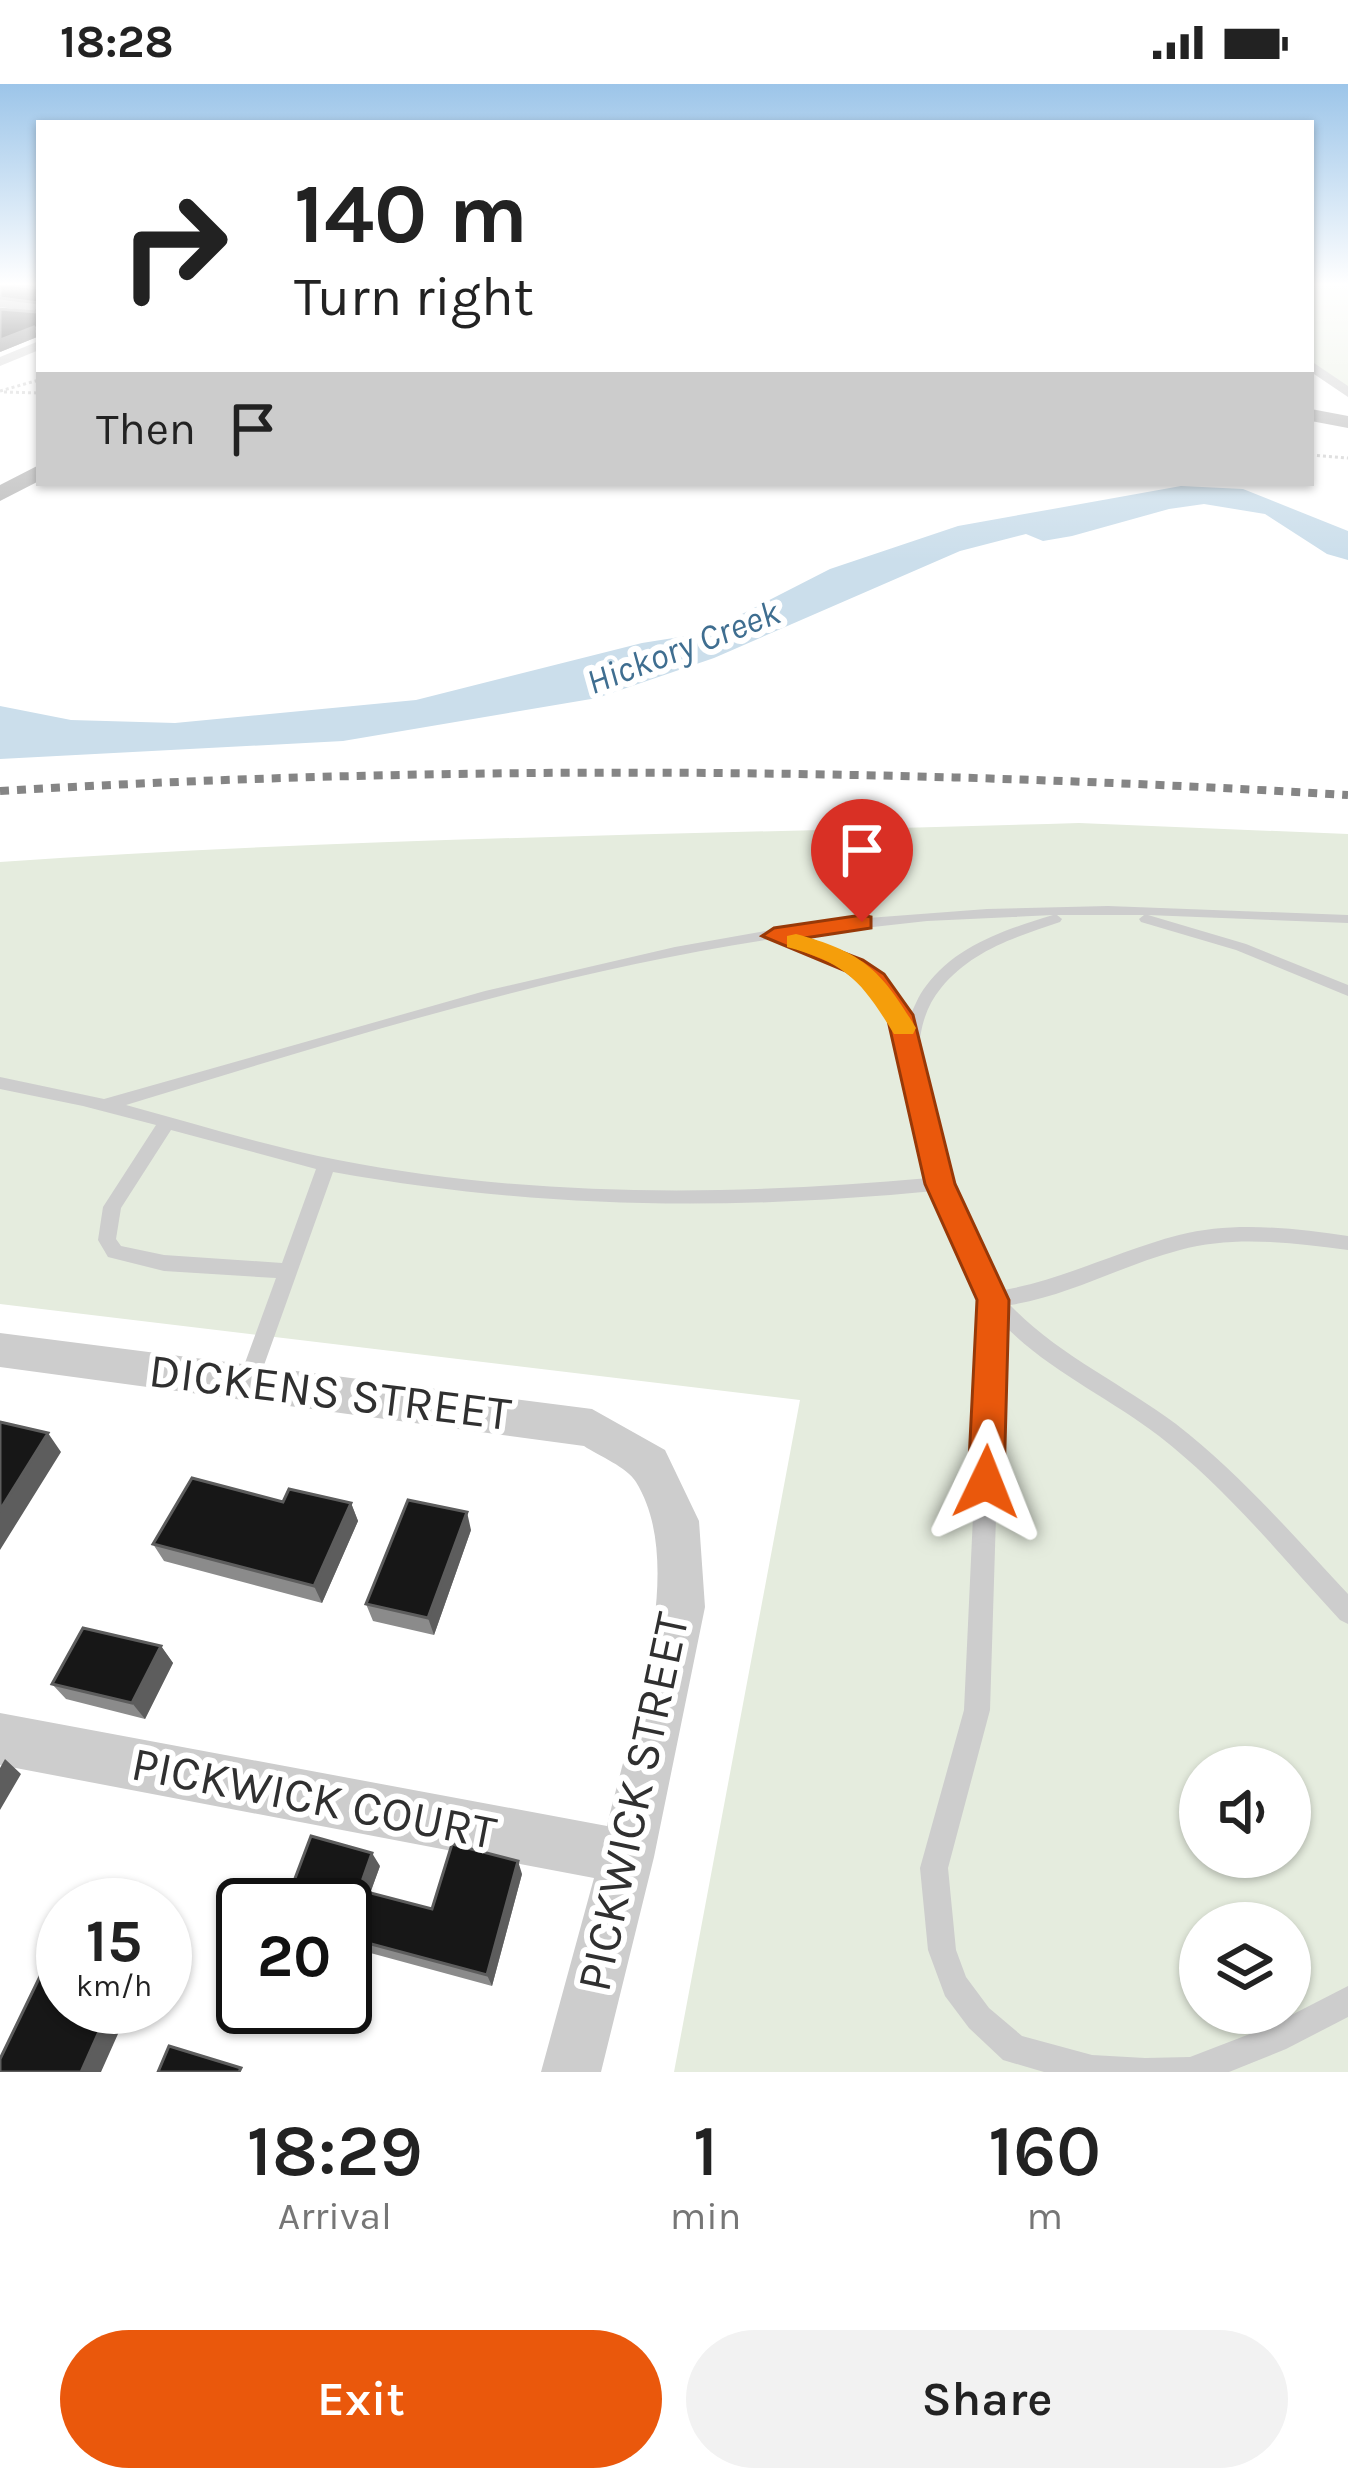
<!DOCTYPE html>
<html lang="en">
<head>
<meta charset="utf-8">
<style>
	body { margin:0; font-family:Karla,sans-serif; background:#f2f2f2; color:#222; height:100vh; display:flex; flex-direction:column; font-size:45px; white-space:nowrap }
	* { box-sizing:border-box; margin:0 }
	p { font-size:39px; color:#767676 }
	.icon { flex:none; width:66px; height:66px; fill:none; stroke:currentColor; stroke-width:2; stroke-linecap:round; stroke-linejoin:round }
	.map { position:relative; height:1988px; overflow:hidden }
	.details { display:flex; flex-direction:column; background:#fff; flex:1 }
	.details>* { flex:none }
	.hud { position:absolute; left:36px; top:36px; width:1278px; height:366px; border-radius:0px; box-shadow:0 3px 9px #0004; background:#fff; color:#222; overflow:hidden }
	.controls { position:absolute; left:1179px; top:1662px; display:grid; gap:24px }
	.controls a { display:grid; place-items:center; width:132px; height:132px; border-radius:50%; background:#fff; box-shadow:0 3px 9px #0004; font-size:60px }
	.speed { position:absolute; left:36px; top:1794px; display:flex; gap:24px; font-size:60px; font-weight:700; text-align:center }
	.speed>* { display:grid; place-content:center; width:156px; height:156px; border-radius:50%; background:#fff; box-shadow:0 3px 9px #0004; line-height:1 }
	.speed small { font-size:30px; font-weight:400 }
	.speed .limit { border:6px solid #111; border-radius:18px; background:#fff; color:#111 }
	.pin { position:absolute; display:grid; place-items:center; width:102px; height:102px; color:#fff; margin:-123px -51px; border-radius:50% 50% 50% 0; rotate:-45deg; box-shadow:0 0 12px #0007 }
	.pin .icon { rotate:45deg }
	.me { position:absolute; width:132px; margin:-66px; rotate:2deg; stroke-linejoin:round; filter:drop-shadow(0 0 9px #0008) }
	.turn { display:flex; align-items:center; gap:42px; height:252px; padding:0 60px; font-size:54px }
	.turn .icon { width:156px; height:156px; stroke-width:2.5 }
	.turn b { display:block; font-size:84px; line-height:102px }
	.then { display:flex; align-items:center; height:114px; padding:0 60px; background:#0003; gap:24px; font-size:45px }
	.eta { display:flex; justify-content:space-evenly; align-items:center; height:204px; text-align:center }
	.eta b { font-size:72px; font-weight:600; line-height:84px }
	.cta { display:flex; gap:24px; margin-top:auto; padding:24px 60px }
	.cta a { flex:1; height:138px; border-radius:72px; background:#ea580c; color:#fff; font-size:48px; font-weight:600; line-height:138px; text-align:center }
	.cta a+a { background:#f2f2f2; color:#222 }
	.status { display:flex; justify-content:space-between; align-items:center; height:84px; padding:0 60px; background:#fff; direction:ltr }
	.status svg { height:33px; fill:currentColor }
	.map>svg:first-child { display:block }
	.green { fill:#e5ecde; fill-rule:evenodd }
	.water { fill:#cbdeeb }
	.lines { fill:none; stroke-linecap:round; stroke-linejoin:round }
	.path { stroke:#cdcdcd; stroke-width:3; stroke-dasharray:3 3; stroke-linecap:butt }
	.lane { fill:#cdcdcd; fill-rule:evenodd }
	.street { fill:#cdcdcd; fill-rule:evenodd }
	.secondary { fill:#bababa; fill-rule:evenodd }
	.rail { stroke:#858585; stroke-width:8; stroke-dasharray:9 8; stroke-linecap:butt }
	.wall { fill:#8b8b8b }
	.shaded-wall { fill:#5d5d5d }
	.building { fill:#171717; stroke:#5d5d5d; stroke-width:3 }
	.route { fill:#ea580c; stroke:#983908; stroke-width:3 }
	.slow { fill:#f59e0b }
	.labels { text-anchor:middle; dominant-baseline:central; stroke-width:12; stroke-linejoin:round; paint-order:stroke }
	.far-water-label { font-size:36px; font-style:italic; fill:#3f6e90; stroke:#fff }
	.near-street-label { font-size:48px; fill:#303030; stroke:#fff }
</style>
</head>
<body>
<div class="status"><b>18:28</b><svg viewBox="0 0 49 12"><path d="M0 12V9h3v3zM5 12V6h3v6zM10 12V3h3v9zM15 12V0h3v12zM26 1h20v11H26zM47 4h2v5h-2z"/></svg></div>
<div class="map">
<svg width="1348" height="1988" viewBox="0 0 1348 1988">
	<rect width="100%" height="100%" fill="#fff"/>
	<path class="green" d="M1311,199H1348V305L1311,278Z
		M1079,739L1348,750V1988H674L800,1316L0,1220V778C359,753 719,750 1079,739ZM1200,1683H1290V1773H1200ZM1200,1839H1290V1929H1200Z"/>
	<path class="water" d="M1181,402L1243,405L1348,447V476L1327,470L1265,430L1204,420L1169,425L1072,452L1043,457L1026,450L960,467L714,574L597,614L343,657L0,675V622L71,636L175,639L416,616L642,559L705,549L830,485L958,442Z"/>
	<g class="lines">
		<path class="path" d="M0,307L39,296
			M4,308L39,309
			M1311,371L1348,374"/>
		<path class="lane" d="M1108,822L1348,831V839L1148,831L1246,860L1348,901V912L1236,866L1141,838L1139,835L1144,831H1057L1062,835L1060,838C1016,853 972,866 941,904C893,962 934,1063 959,1124C971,1152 981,1181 998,1207C1061,1197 1117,1167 1179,1151C1234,1137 1292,1144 1348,1152V1166C1293,1159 1235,1151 1180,1166C1122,1181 1069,1212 1010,1221C1058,1271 1121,1299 1176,1340C1240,1390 1293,1451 1348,1510V1540L1340,1536C1282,1473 1227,1405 1159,1352C1108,1313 1047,1286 1002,1239L990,1626L948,1784L956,1866L966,1893L989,1924L1022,1952L1092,1971L1145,1974L1190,1973L1268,1943L1348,1902V1933L1286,1965L1229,1988H1044L1003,1976L969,1944L945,1912L928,1866L920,1784L964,1626L983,1217L959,1171L934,1107C726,1127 540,1125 333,1088L258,1298L255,1304L248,1307L241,1304L238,1298L276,1194L164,1187L108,1173L98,1156L103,1123L156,1041L83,1022L0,1005V993L104,1015L485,907L675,863L771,846L868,834L987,825ZM1053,831C1007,845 956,861 926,902C918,912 913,926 908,937C885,888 842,868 792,852L927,837ZM778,854L780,858C817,870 857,883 881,916C891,930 893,948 905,958C898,1004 913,1051 929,1094C732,1112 533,1114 338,1076C266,1062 196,1040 126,1021C340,956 556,887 778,854ZM171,1046L316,1085L282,1179L164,1171L121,1162L116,1155L121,1124Z"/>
		<path class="street" d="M39,257V266L0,282V273Z
			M1311,277L1348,302V313L1311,288Z
			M0,1249L592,1325L665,1366L699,1437L705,1523L654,1773L601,1988H541L594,1794L0,1681V1629L607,1742C628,1649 690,1485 636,1398C627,1383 599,1372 584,1362L0,1283Z"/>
		<path class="secondary" d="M0,199H39V209L0,207Z
			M1311,325L1348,332V344L1311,337Z
			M39,381V397L0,417V401Z"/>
		<path class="rail" d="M0,707C450,680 898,684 1348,711"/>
	</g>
	<path class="wall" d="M0,199L36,204L39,199V255L37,253L0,268L36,228L0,223Z
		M283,1418L351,1419L358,1437L322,1519L164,1477L153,1460Z
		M471,1446L434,1551L373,1537L366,1520Z
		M161,1562L173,1579L145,1635L66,1615L52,1600Z
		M380,1782L370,1809L432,1825L522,1790L492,1902L352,1864L345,1885V1821Z"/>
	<path class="shaded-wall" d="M34,243L37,253L0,268V256Z
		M48,1349L61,1368L0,1466V1426Z
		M351,1419L358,1437L322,1519L314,1502Z
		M467,1428L471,1446L434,1551L428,1534Z
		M161,1562L173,1579L145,1635L132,1619Z
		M5,1675L21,1690L0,1726V1684Z
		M372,1769L380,1782L367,1818L359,1806Z
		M518,1777L522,1790L492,1902L487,1891Z
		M345,1855L352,1864L345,1885Z
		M110,1923H130L101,1988H81Z"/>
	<path class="building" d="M0,199L36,204L37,199H39V219L0,214Z
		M39,222V248L34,243L0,256V225L36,228Z
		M0,1338L48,1349L0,1426Z
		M192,1394L283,1418L289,1405L351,1419L314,1502L153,1460Z
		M408,1416L467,1428L428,1534L366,1520Z
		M83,1544L161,1562L132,1619L52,1600Z
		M311,1752L372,1769L359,1806L432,1825L452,1760L518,1777L487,1891L345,1853V1821H285Z
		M45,1882L63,1887V1923H110L81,1988H0V1975Z
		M169,1962L241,1984L239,1988H158Z"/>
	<linearGradient id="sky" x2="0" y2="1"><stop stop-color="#9cc5e9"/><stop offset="0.42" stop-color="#fff"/><stop offset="1" stop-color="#fff" stop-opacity="0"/></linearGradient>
	<rect width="1348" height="477" fill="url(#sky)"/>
	<path class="route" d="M862,831L871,833V844L805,854L863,876L884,890L913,931L955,1100L1009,1216L1004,1398L999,1410L986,1415L973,1410L968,1398L977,1216L925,1100L887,932L866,902L846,887L762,852L774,844Z"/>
	<path class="slow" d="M796,850C863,868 881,886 916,944L913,950H894C862,898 848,880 787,863V852Z"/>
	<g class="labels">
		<g class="far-water-label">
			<text transform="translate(683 563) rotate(-21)">Hickory Creek</text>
		</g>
		<g class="near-street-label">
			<text transform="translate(330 1308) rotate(7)">DICKENS STREET</text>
			<text transform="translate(314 1714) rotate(11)">PICKWICK COURT</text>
			<text transform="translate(633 1718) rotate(-78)">PICKWICK STREET</text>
		</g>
	</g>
</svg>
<div class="controls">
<a><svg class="icon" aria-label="sound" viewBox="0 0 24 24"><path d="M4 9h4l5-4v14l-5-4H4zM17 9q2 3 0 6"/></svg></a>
<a><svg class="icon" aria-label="layers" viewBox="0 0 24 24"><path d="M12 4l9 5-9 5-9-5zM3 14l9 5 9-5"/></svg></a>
</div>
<div class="speed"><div>15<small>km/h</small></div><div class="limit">20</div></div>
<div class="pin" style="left:862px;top:838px;background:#d93025"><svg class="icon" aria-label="arrive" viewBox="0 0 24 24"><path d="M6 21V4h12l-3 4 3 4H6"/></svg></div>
<svg class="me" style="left:986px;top:1398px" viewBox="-20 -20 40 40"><path d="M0-17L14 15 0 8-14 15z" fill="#ea580c" stroke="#fff" stroke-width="4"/></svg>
<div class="hud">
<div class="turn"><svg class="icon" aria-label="right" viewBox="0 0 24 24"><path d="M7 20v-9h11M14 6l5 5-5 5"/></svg><div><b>140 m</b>Turn right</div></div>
<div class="then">Then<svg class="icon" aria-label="arrive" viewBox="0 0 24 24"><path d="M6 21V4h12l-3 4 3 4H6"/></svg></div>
</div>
</div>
<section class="details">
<div class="eta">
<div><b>18:29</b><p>Arrival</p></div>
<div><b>1</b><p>min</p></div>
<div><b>160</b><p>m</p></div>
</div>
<div class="cta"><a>Exit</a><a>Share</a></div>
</section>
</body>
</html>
